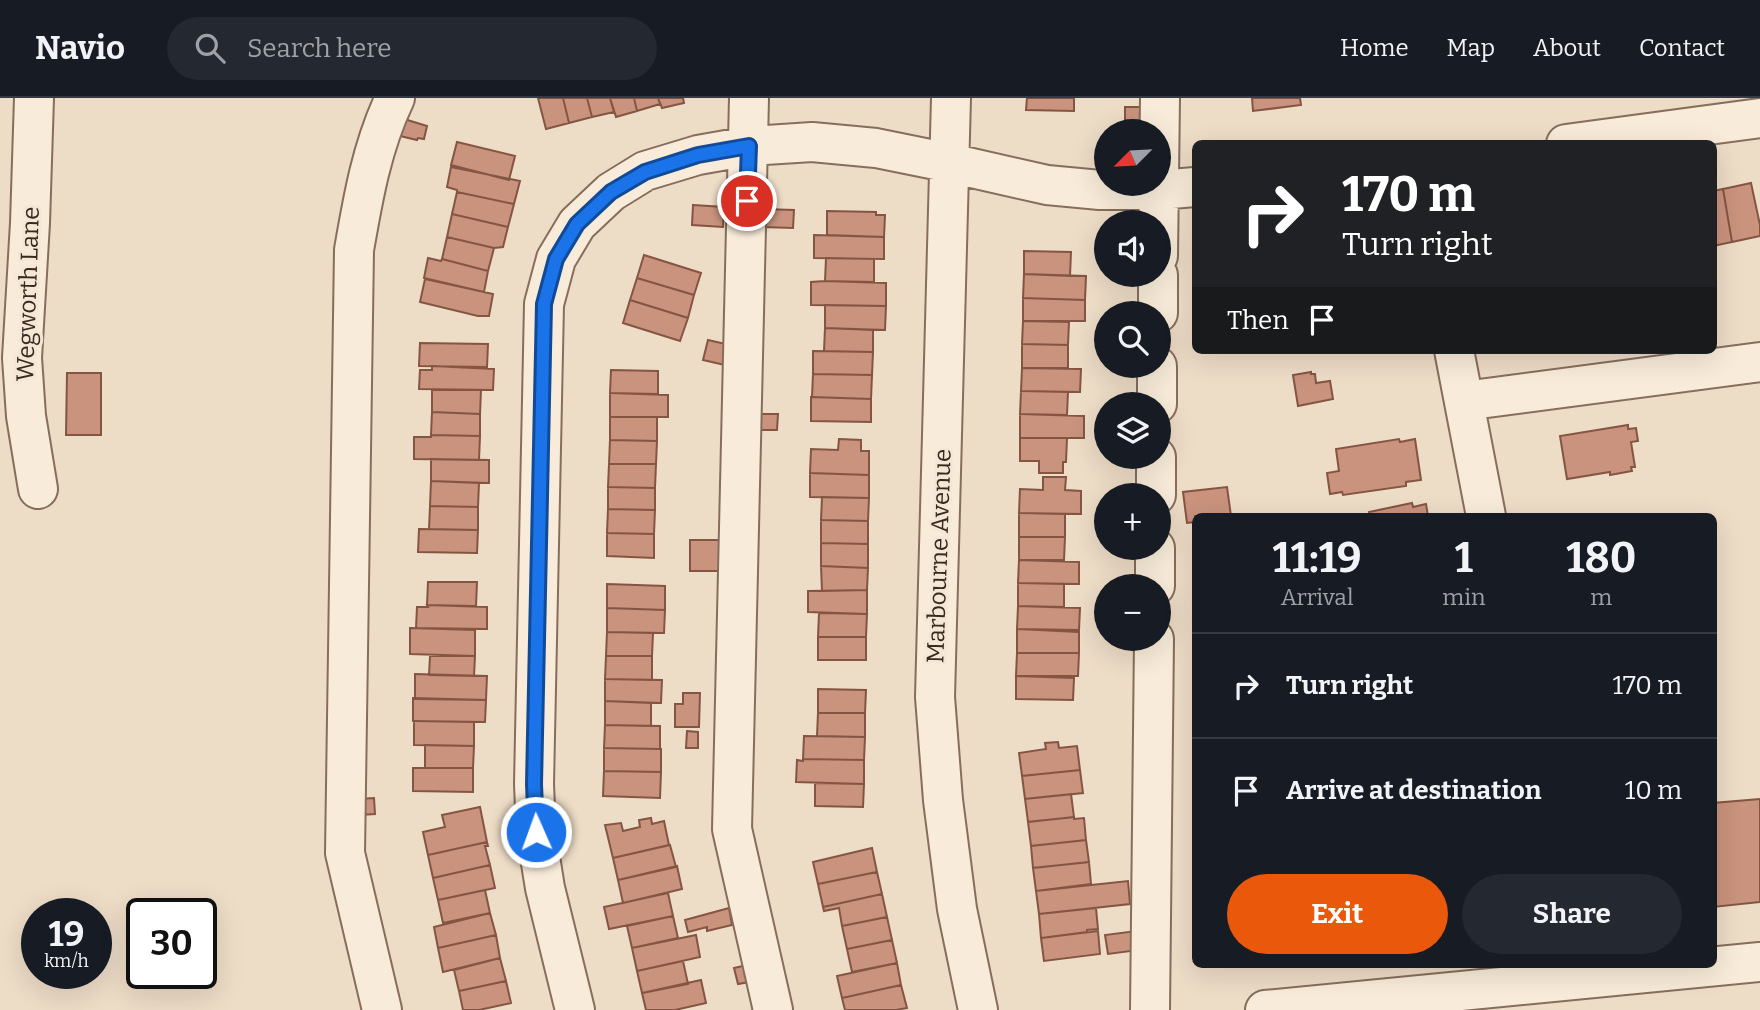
<!DOCTYPE html>
<html lang="en">
<head>
<meta charset="utf-8">
<style>
	body { margin:0; font-family:Bitter,serif; background:#242831; color:#f1f3f6; height:100vh; display:flex; flex-direction:column; font-size:26px; white-space:nowrap }
	* { box-sizing:border-box; margin:0 }
	p { font-size:23px; color:#9ea1a6 }
	.icon { flex:none; width:38px; height:38px; fill:none; stroke:currentColor; stroke-width:2; stroke-linecap:round; stroke-linejoin:round }
	.map { position:relative; flex:1; overflow:hidden }
	.details { position:absolute; left:1192px; top:415px; width:525px; height:455px; display:flex; flex-direction:column; background:#171b24; border-radius:10px; box-shadow:0 7px 28px #0002 }
	.details>* { flex:none }
	.top-card { position:absolute; left:1192px; top:42px; width:525px; height:214px; border-radius:10px; box-shadow:0 7px 28px #0002; background:#202124; color:#fff; overflow:hidden }
	.needle { width:46px; rotate:246deg }
	.buttons { position:absolute; left:1094px; top:21px; display:grid; gap:14px }
	.buttons a { display:grid; place-items:center; width:77px; height:77px; border-radius:50%; background:#171b24; box-shadow:0 7px 28px #0002; font-size:35px }
	.speed { position:absolute; left:21px; top:800px; display:flex; gap:14px; font-size:35px; font-weight:700; text-align:center }
	.speed>* { display:grid; place-content:center; width:91px; height:91px; border-radius:50%; background:#171b24; box-shadow:0 7px 28px #0002; line-height:1 }
	.speed small { font-size:18px; font-weight:400 }
	.speed .limit { border:4px solid #111; border-radius:10px; background:#fff; color:#111 }
	.pin { position:absolute; display:grid; place-items:center; width:60px; height:60px; color:#fff; margin:-30px; border:4px solid #fff; border-radius:50%; box-shadow:0 2px 7px #0007 }
	.me { position:absolute; width:77px; margin:-38px; rotate:358deg; stroke-linejoin:round; filter:drop-shadow(0 0 5px #0008) }
	.turn { display:flex; align-items:center; gap:24px; height:147px; padding:0 35px; font-size:32px }
	.turn .icon { width:91px; height:91px; stroke-width:2.5 }
	.turn b { display:block; font-size:49px; line-height:60px }
	.then { display:flex; align-items:center; height:66px; padding:0 35px; background:#0003; gap:14px; font-size:26px }
	.eta { display:flex; justify-content:space-evenly; align-items:center; height:119px; text-align:center }
	.eta b { font-size:42px; font-weight:700; line-height:49px }
	.action { display:flex; gap:14px; margin-top:auto; padding:14px 35px }
	.action a { flex:1; height:80px; border-radius:42px; background:#ea580c; color:#fff; font-size:28px; font-weight:700; line-height:80px; text-align:center }
	.action a+a { background:#242831; color:#f1f3f6 }
	ul { padding:0; list-style:none }
	li { display:flex; align-items:center; gap:21px; height:105px; padding:0 35px; border-top:2px solid #363941 }
	li div { flex:1 }
	li b { display:block; font-size:26px }
	li em { font-style:normal }
	header { display:flex; align-items:center; gap:42px; box-sizing:border-box; height:98px; padding:0 35px; background:#171b24; border-bottom:2px solid #363941 }
	header strong { font-size:33px }
	nav { display:flex; gap:38px; margin-inline-start:auto; font-size:24px }
	.search { width:490px; height:63px; background:#242831; display:flex; align-items:center; gap:18px; box-sizing:border-box; padding:0 24px; border-radius:38px; color:#9ea1a6; font-size:26px }
	.map>svg:first-child { display:block }
	.building { fill:#c9937d; stroke:#855543; stroke-width:2 }
	.lines { fill:none; stroke-linecap:round; stroke-linejoin:round }
	.minor-casing { stroke:#876e5c; stroke-width:42 }
	.minor { stroke:#f8ebd9; stroke-width:38 }
	.route-casing { stroke:#114b97; stroke-width:18 }
	.route { stroke:#1a73e8; stroke-width:12 }
	.labels { text-anchor:middle; dominant-baseline:central; stroke-width:6; stroke-linejoin:round; paint-order:stroke }
	.street-label { font-size:24px; fill:#38281f; stroke:#f4e7d5 }
</style>
</head>
<body>
<header>
<strong>Navio</strong>
<div class="search"><svg class="icon" aria-label="search" viewBox="0 0 24 24"><circle cx="10" cy="10" r="6"/><path d="M15 15l6 6"/></svg>Search here</div>
<nav><a>Home</a><a>Map</a><a>About</a><a>Contact</a></nav>
</header>
<div class="map">
<svg width="1760" height="912" viewBox="0 0 1760 912">
	<rect width="100%" height="100%" fill="#eddcc6"/>
	<path class="building" d="M538,0H563L569,25L546,31Z
		M563,0H587L592,19L569,25Z
		M587,0H610L614,14L592,19Z
		M610,0H634L637,13L616,19Z
		M634,0H658L660,6L637,13Z
		M658,0H683L684,5L662,10Z
		M1027,0H1074V13L1026,12Z
		M1252,0H1300L1301,7L1253,13Z
		M1125,9H1141V22H1125Z
		M404,21L427,28L424,41L418,40L417,42L400,38Z
		M457,44L515,58L509,82L451,67Z
		M451,69L520,83L514,106L457,94V92L447,89Z
		M1751,85L1760,127V138L1732,144L1723,91Z
		M1723,91L1732,144L1713,148V93Z
		M457,94L514,106L508,129L452,116Z
		M693,107L724,109L723,129L692,127Z
		M763,111L794,112L793,130L762,129Z
		M827,113L876,114V117H885L884,139L827,137Z
		M452,116L508,129L503,149L494,150L447,139Z
		M814,137L884,139V161L814,160Z
		M447,139L494,150L488,173L442,161Z
		M1024,153L1071,154L1070,178L1024,176Z
		M644,157L701,175L694,197L637,180Z
		M428,160L441,163L442,161L488,173L484,194L424,180Z
		M826,160L874,161V184L825,183Z
		M1024,176L1086,178L1085,202L1023,200Z
		M637,180L694,197L688,220L630,202Z
		M425,181L493,196L489,218H478L420,204Z
		M825,183L886,185V208L811,207V184Z
		M1023,200L1085,202V223H1023Z
		M630,202L688,220L680,243L623,225Z
		M825,207L886,208L885,232L825,230Z
		M1023,223L1069,224L1068,247L1022,246Z
		M825,230L873,232V254L824,253Z
		M708,242L730,247L725,267L703,262Z
		M420,245L488,246L487,269L419,268Z
		M1022,246L1068,247V270H1022Z
		M813,253L873,254L872,277L813,276Z
		M432,268L494,271L493,292L419,291L420,272H432Z
		M1022,270L1081,271L1080,294L1021,293Z
		M611,272L658,273V296L610,295Z
		M1311,274V276H1315L1316,285L1330,283L1333,301L1298,308L1293,277Z
		M67,275H101V337H66Z
		M813,276L872,277L871,301L812,299Z
		M432,292H481L480,316L432,314Z
		M1021,293L1068,294L1067,317L1020,316Z
		M610,295L668,297V319H610Z
		M811,299L871,301V324L811,323Z
		M432,314L480,316V338L431,337Z
		M759,316H778L777,332H758Z
		M1020,316L1084,318V340H1020Z
		M610,319H657V343L610,342Z
		M1628,327V331L1636,330L1638,343L1631,344L1635,369H1631L1632,373L1610,377V374L1567,381L1560,338Z
		M431,337L480,338L479,362L414,361V339H431Z
		M1020,340H1067L1066,364H1063V375H1039V363H1020Z
		M839,341L861,342V353H869V377L810,375L811,351L838,352Z
		M1399,341L1400,344L1415,341L1421,382L1406,384V388L1343,397L1342,394L1330,396L1327,375L1339,373L1336,351Z
		M610,342L657,343L656,366H609Z
		M431,361L489,362V385L431,383Z
		M609,366H656L655,390L608,389Z
		M810,375L869,377V400L810,399Z
		M1043,379H1066L1065,392L1081,393V416L1019,415L1020,391L1043,392Z
		M431,383L479,385L478,409L430,408Z
		M608,389L655,390V412L608,411Z
		M1227,389L1231,418H1195V424L1187,425L1183,394Z
		M822,399L869,400L868,423L821,422Z
		M1412,405L1413,409L1426,406L1428,418H1370L1369,414Z
		M430,408L478,409V432L429,431Z
		M608,411L655,412L654,436L607,435Z
		M1019,415L1065,416V439H1019Z
		M821,422L868,423V446L821,445Z
		M419,431L478,432L477,455L418,454Z
		M607,435L654,436V460L607,458Z
		M1019,439H1065L1064,462H1019Z
		M690,442H723V473H690Z
		M821,445L868,446V470L821,468Z
		M1019,462L1079,464V486L1018,485Z
		M821,468L868,470L867,492L822,493Z
		M428,484H477L476,508L427,507Z
		M1018,485L1064,486V509L1018,508Z
		M607,486L665,488V512L607,510Z
		M867,492V516L808,514V493Z
		M427,507L487,509V531L416,530L417,509H428Z
		M1018,508L1080,510L1079,532L1017,531Z
		M607,510L665,512L664,535L607,534Z
		M819,515L867,516L866,539H818Z
		M410,530L475,532V558L410,556Z
		M1017,531L1079,534V555H1017Z
		M607,534L653,535L652,558H606Z
		M818,539H866V562H818Z
		M1017,555H1079L1078,578H1016Z
		M430,558H475L474,578L429,577Z
		M606,558H652V582L605,581Z
		M415,576L487,578L486,602L415,601Z
		M1016,578L1074,580L1073,602L1016,601Z
		M605,581L662,582L661,605L605,603Z
		M818,591L866,592L865,615H818Z
		M683,595H700L699,629H675V606H683Z
		M413,600L486,602L485,624L413,623Z
		M605,603L651,605V628L605,627Z
		M818,615H865V639L817,638Z
		M414,623L474,624V648L414,647Z
		M605,627L660,628V651L604,650Z
		M687,633L698,634V650H686Z
		M804,638L865,639L864,662L803,661Z
		M1058,644L1059,650L1077,648L1080,672L1022,678L1019,655L1046,651L1045,645Z
		M425,647L474,648L473,670H425Z
		M604,650L661,651V674L604,673Z
		M803,661L864,662V686L796,684L797,662L803,663Z
		M413,670H473V694L413,693Z
		M1080,672L1083,695L1025,701L1022,678Z
		M604,673L661,674L660,700L603,698Z
		M815,685L864,686L863,709L815,708Z
		M1071,696L1074,719L1028,724L1025,701Z
		M374,700L375,716L360,717L359,701Z
		M1760,701V804L1713,809V705Z
		M480,709L487,744L428,757L423,734L445,729L442,717Z
		M1074,719V721L1084,720L1086,742L1031,748L1028,724Z
		M651,720L652,726L664,723L669,747L613,760L605,727L621,725L623,733L640,729L639,722Z
		M1086,742L1089,764L1033,770L1031,748Z
		M487,744L488,748H485L490,767L433,780L428,757Z
		M670,747L676,769L618,782L613,760Z
		M872,750L877,774L818,786L813,764Z
		M1089,764L1091,786L1036,793L1033,770Z
		M490,767L495,790L438,802L433,780Z
		M677,768L682,791L623,805L618,782Z
		M877,774L882,796L823,809L818,786Z
		M1128,783L1130,806L1039,816L1036,793Z
		M485,792L490,815L443,825L438,802Z
		M668,795L673,818L609,831L604,809Z
		M882,796L887,819L842,828L839,810L824,813L823,809Z
		M729,810L732,827L707,833V829L688,834L685,822Z
		M1096,810L1098,831L1087,832V834L1041,840L1039,816Z
		M490,815L496,837L438,850L434,829Z
		M673,818L678,840L632,850L627,828Z
		M887,819L892,842L847,851L842,828Z
		M1098,833L1100,856L1044,863L1041,840Z
		M1136,833L1139,852L1108,856L1105,837Z
		M496,837L500,860L443,874L438,850Z
		M696,837L700,859L637,873L632,850Z
		M892,842L897,865L852,874L847,851Z
		M500,860L506,883L459,893L454,872Z
		M683,863L688,886L642,895L637,873Z
		M897,865L901,887L842,900L837,878Z
		M747,867L750,884L738,886L734,870Z
		M701,882L706,905L675,912H646L642,895Z
		M506,883L511,905L479,912H463L459,893Z
		M901,887L907,910L896,912H845L842,900Z"/>
	<g class="lines">
		<defs>
			<path id="minor" d="M34,0L30,125L22,260L26,318L38,391
				M749,0L732,731L773,912
				M951,0L935,599L943,702L957,811L978,912
				M1566,46L1760,20
				M1158,158L1160,0
				M1158,215V177
				M1454,252L1486,418
				M1464,303L1760,264
				M1157,306V268
				M1156,397V359
				M1155,488V450
				M382,912L345,755L354,152C363,100 372,48 395,0
				M575,912L545,790L536,734L534,686L544,206L556,161L577,126L611,94L645,73L698,57L749,48L812,44L876,50L950,65L1047,87L1100,92H1159L1195,89
				M1150,912L1154,541
				M1265,912L1760,864"/>
		</defs>
		<use href="#minor" class="minor-casing"/>
		<use href="#minor" class="minor"/>
	</g>
	<g class="lines">
		<defs>
			<path id="route" d="M536,734L534,686L544,206L556,161L577,126L611,94L645,74L698,57L749,48L747,103"/>
		</defs>
		<use href="#route" class="route-casing"/>
		<use href="#route" class="route"/>
	</g>
	<g class="labels">
		<g class="street-label">
			<text transform="translate(28 196) rotate(-88)">Wegworth Lane</text>
			<text transform="translate(939 458) rotate(-88)">Marbourne Avenue</text>
		</g>
	</g>
</svg>
<div class="buttons">
<a><svg class="needle" viewBox="-14 -14 28 28"><path d="M0-13l5 13h-10z" fill="#e53935"/><path d="M0 13l5-13h-10z" fill="#9ea1a6"/></svg></a>
<a><svg class="icon" aria-label="sound" viewBox="0 0 24 24"><path d="M4 9h4l5-4v14l-5-4H4zM17 9q2 3 0 6"/></svg></a>
<a><svg class="icon" aria-label="search" viewBox="0 0 24 24"><circle cx="10" cy="10" r="6"/><path d="M15 15l6 6"/></svg></a>
<a><svg class="icon" aria-label="layers" viewBox="0 0 24 24"><path d="M12 4l9 5-9 5-9-5zM3 14l9 5 9-5"/></svg></a>
<a>+</a>
<a>−</a>
</div>
<div class="speed"><div>19<small>km/h</small></div><div class="limit">30</div></div>
<div class="pin" style="left:747px;top:103px;background:#d93025"><svg class="icon" aria-label="arrive" viewBox="0 0 24 24"><path d="M6 21V4h12l-3 4 3 4H6"/></svg></div>
<svg class="me" style="left:536px;top:734px" viewBox="-20 -20 40 40"><circle r="17" fill="#1a73e8" stroke="#fff" stroke-width="3"/><path d="M0-11L8 9 0 5-8 9z" fill="#fff"/></svg>
<div class="top-card">
<div class="turn"><svg class="icon" aria-label="right" viewBox="0 0 24 24"><path d="M7 20v-9h11M14 6l5 5-5 5"/></svg><div><b>170 m</b>Turn right</div></div>
<div class="then">Then<svg class="icon" aria-label="arrive" viewBox="0 0 24 24"><path d="M6 21V4h12l-3 4 3 4H6"/></svg></div>
</div>
<section class="details">
<div class="eta">
<div><b>11:19</b><p>Arrival</p></div>
<div><b>1</b><p>min</p></div>
<div><b>180</b><p>m</p></div>
</div>
<ul>
<li><svg class="icon" aria-label="right" viewBox="0 0 24 24"><path d="M7 20v-9h11M14 6l5 5-5 5"/></svg><div><b>Turn right</b></div><em>170 m</em></li>
<li><svg class="icon" aria-label="arrive" viewBox="0 0 24 24"><path d="M6 21V4h12l-3 4 3 4H6"/></svg><div><b>Arrive at destination</b></div><em>10 m</em></li>
</ul>
<div class="action"><a>Exit</a><a>Share</a></div>
</section>
</div>
</body>
</html>
